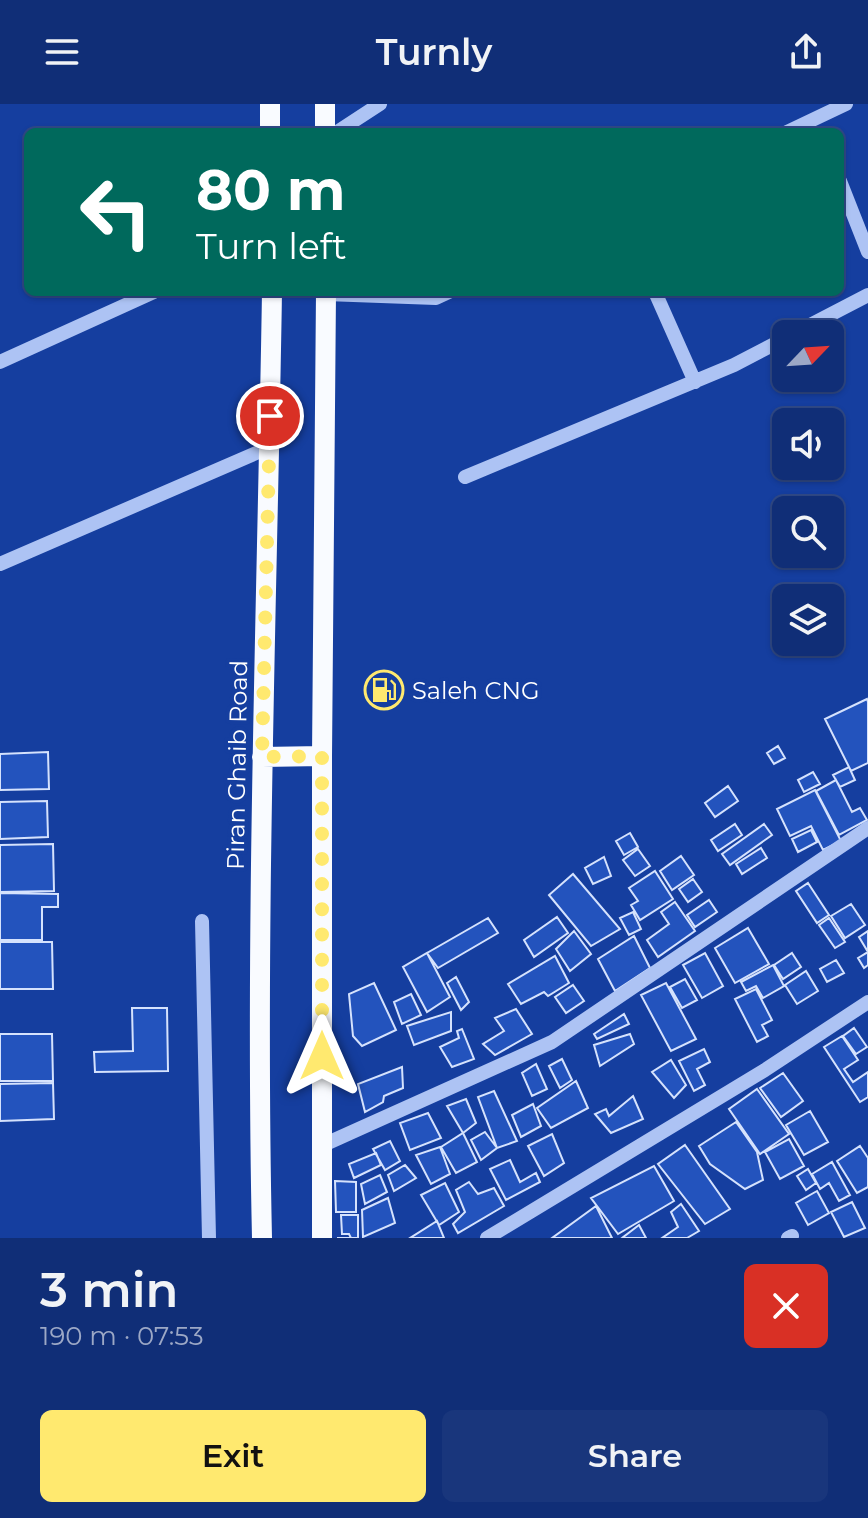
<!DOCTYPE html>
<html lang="en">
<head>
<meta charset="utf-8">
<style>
	body { margin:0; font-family:Montserrat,sans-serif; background:#19367c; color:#f1f3f6; height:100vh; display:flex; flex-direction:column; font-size:30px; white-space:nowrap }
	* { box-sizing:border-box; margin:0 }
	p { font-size:26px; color:#9ca8c6 }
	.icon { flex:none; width:44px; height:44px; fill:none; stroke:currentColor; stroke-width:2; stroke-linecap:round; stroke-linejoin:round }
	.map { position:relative; height:1134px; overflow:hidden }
	.side { display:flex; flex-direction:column; background:#102e77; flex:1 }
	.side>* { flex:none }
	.banner { position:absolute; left:24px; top:24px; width:820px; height:168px; border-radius:12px; box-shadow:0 2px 6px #0004,0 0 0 2px #304a89; background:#00695c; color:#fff; overflow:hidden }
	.needle { width:52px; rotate:65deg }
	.tools { position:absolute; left:772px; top:216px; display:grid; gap:16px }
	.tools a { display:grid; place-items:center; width:72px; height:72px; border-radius:12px; background:#102e77; box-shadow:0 2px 6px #0004,0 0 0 2px #304a89; font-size:40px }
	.pin { position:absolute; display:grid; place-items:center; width:68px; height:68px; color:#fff; margin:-34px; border:4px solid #fff; border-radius:50%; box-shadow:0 2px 8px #0007 }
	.me { position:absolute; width:88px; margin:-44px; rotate:0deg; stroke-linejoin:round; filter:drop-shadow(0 0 6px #0008) }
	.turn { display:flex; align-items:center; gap:28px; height:168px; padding:0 40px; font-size:36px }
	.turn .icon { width:104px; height:104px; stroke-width:2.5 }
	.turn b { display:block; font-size:56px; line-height:68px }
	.round { display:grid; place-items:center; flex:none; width:84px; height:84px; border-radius:12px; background:#19367c }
	.overview { display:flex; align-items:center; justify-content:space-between; height:136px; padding:0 40px }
	h1 { font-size:48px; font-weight:600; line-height:60px }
	.cta { display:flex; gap:16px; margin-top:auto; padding:16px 40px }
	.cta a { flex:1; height:92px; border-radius:12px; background:#ffe96f; color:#111; font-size:32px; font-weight:600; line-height:92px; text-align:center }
	.cta a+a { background:#19367c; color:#f1f3f6 }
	header { display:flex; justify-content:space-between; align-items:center; height:104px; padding:0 40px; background:#102e77; font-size:36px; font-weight:600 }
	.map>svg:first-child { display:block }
	.building { fill:#2353bd; stroke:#d5e2fd; stroke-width:2 }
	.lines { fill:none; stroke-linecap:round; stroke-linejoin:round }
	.minor { stroke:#adc3f4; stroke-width:14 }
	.major { stroke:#f9fbff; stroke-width:20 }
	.route { stroke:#ffe96f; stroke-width:14; stroke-dasharray:0 25.2 }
	.labels { text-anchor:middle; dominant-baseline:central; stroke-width:8; stroke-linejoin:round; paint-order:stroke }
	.poi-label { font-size:24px; fill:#fff; stroke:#153e9f; text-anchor:start }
	.street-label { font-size:24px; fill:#fff; stroke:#153e9f }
</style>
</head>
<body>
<header><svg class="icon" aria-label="menu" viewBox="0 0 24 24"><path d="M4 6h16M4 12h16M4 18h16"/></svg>Turnly<svg class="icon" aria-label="share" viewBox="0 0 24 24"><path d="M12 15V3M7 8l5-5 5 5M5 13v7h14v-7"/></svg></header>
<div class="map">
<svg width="868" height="1134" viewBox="0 0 868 1134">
	<rect width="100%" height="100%" fill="#153e9f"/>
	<path class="building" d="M867,595L868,598V659L851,667L825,615Z
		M778,642L785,654L774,660L767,649Z
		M48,648L49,685L0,686V650Z
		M849,663L855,676L840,683L833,671Z
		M813,668L820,680L804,688L798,676Z
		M836,676L852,708L860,704L867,716L839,731L816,687Z
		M728,682L738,697L715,713L705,699Z
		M815,686L841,737L823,746L811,722L790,732L777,705Z
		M47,697L48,733L0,735V698Z
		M735,720L742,731L718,747L711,736Z
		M764,720L772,731L730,761L722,750Z
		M811,726L817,738L798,748L792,735Z
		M630,729L638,743L624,751L616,737Z
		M53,740L54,787L0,788V741Z
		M761,744L767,754L742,770L736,760Z
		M638,745L650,762L635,772L623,756Z
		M681,752L694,771L672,786L660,767Z
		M604,753L611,772L593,780L585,764Z
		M655,767L673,795L640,816L631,801L638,797L629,784Z
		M573,770L620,825L591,842L549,791Z
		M693,775L702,788L688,798L679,785Z
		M808,779L829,811L817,819L796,787Z
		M0,789L58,790V803H42V836H0Z
		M709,796L717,808L695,823L687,811Z
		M675,798L695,827L658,853L647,836L669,820L661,808Z
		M851,800L865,821L845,834L831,812Z
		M633,808L641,825L629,831L620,814Z
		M557,813L568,829L534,853L524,836Z
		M488,814L498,829L438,864L427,849Z
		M829,814L845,838L835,844L819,821Z
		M748,824L769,860L735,879L715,844Z
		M574,827L591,850L570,867L556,845Z
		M868,827V848L859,833Z
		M634,832L650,864L615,887L598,855Z
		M0,838H52L53,885H0Z
		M868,848V861L864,864L858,854Z
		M427,849L450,893L427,908L403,863Z
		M705,849L723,882L702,894L683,861Z
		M792,849L801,863L783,875L774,861Z
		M555,852L569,879L548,892L544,888L521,900L508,880Z
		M836,856L844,869L827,878L820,865Z
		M773,861L784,882L763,894L756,882L746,887L741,878Z
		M806,867L818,887L797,900L785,881Z
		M456,873L469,898L461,906L447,879Z
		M685,875L697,896L682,904L670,883Z
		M374,879L396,926L362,942L353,932L349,890Z
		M666,879L696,935L671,947L641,891Z
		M573,881L584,897L566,909L555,893Z
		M756,885L772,916L762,921L768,932L757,938L735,895Z
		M411,890L421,911L402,920L394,898Z
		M132,904H167L168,967L95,968L94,948L133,947Z
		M516,905L532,930L495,951L483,940L504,927L495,914Z
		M451,908V927L414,941L407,922Z
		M624,910L629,920L597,935L594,930Z
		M854,924L867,943L856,950L843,932Z
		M462,925L474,955L452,963L440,943L459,934L457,927Z
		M0,930H52L53,977H0Z
		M630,930L634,940L600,962L594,941Z
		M842,932L858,956L844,965L853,978L868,968V993L860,998L824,943Z
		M704,945L710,958L697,965L705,981L694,987L679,957Z
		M562,955L572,976L560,984L549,962Z
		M671,956L686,981L674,994L652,968Z
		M536,960L547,985L532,992L522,969Z
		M402,963L403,984L384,992L383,998L365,1008L358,980Z
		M783,969L803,997L781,1013L760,984Z
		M576,977L588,1004L551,1024L537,1004Z
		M53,979L54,1015L0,1017V980Z
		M757,985L789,1030L760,1050L729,1005Z
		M494,987L517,1037L497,1044L478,993Z
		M633,992L643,1015L611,1029L595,1010L606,1005L609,1012Z
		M466,995L476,1019L463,1029L447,1002Z
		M533,1000L541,1022L521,1033L512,1011Z
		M810,1007L828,1038L804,1051L786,1021Z
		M428,1009L441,1034L410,1046L400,1019Z
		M736,1018L757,1048L763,1076L745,1085L710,1060L699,1042Z
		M485,1028L497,1044L481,1056L471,1036Z
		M463,1029L477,1058L456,1069L441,1043Z
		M552,1030L564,1059L544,1072L528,1042Z
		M789,1035L804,1062L780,1075L765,1048Z
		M390,1037L400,1057L385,1066L373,1045Z
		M685,1041L730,1105L705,1120L658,1060Z
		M860,1042L868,1054V1083L857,1089L837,1057Z
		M440,1043L450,1070L431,1080L416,1051Z
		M376,1049L381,1061L354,1074L349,1060Z
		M510,1056L520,1078L536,1069L540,1078L506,1096L490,1065Z
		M832,1058L850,1091L839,1097L829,1079L820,1085L812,1070Z
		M405,1061L416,1074L394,1087L388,1071Z
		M654,1062L674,1097L618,1130L591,1094Z
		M808,1065L816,1079L806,1086L797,1072Z
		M380,1071L387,1088L365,1100L361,1080Z
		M335,1077L356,1078V1108H336Z
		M469,1078L478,1090L494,1084L504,1102L458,1129L453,1120L465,1108L456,1086Z
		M445,1079L459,1108L439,1121L421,1091Z
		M817,1087L829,1109L808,1121L796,1099Z
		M388,1094L395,1119L363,1133L362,1106Z
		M852,1098L865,1124L844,1133L831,1108Z
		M681,1100L699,1127L687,1134H662L678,1123L671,1108Z
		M596,1102L612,1134H552Z
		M341,1111H358V1134H337H351L349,1130H342Z
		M437,1117L444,1134H410Z
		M639,1121L646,1134H622Z"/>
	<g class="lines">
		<path class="minor" d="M337,28L380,0
			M787,28L846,0
			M840,77L868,148
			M655,188L695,278
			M326,190L436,194L449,188
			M793,230L868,191
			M0,258L154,188
			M465,373L734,261L786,234
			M0,460L270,343
			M202,817L209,1134
			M321,1042L552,938L868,724
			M487,1134L765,966L868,898
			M788,1134L792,1132"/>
		<path class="major" d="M270,0V28
			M325,0V28
			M262,653L322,652
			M262,1134C255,819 267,503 272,188
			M322,1134V652L326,188"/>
	</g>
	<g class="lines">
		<path class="route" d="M270,312L262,653L322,652V952"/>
	</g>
	<defs>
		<symbol id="fuel-ring" viewBox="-11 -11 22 22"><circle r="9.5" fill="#153e9f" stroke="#ffe96f" stroke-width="1.5"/><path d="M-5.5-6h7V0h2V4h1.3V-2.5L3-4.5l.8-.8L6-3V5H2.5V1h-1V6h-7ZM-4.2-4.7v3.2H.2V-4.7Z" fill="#ffe96f"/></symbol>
	</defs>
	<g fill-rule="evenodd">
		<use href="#fuel-ring" x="362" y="564" width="44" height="44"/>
	</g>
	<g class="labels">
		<g class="poi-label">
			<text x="412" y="586">Saleh CNG</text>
		</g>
		<g class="street-label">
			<text transform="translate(237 661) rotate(-89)">Piran Ghaib Road</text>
		</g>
	</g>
</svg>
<div class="tools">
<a><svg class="needle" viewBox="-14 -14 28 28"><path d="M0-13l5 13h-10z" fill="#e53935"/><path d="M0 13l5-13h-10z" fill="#9ca8c6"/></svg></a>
<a><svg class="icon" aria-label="sound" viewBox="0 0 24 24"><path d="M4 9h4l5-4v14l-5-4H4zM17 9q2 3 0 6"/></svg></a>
<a><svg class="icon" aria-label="search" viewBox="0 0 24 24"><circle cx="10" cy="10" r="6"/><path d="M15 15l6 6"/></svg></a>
<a><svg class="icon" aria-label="layers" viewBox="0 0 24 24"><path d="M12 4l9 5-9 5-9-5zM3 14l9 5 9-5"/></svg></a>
</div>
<div class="pin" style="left:270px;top:312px;background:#d93025"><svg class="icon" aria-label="arrive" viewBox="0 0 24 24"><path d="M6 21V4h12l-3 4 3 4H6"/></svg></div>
<svg class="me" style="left:322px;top:952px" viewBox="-20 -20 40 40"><path d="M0-17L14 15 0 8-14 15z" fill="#ffe96f" stroke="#fff" stroke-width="4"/></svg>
<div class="banner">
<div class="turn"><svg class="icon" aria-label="left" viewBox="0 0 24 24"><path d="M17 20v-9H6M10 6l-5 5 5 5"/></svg><div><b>80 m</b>Turn left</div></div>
</div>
</div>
<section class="side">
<div class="overview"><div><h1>3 min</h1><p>190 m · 07:53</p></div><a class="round" style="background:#d93025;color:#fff"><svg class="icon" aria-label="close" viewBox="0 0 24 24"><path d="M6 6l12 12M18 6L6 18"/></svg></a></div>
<div class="cta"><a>Exit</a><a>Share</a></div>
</section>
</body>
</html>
